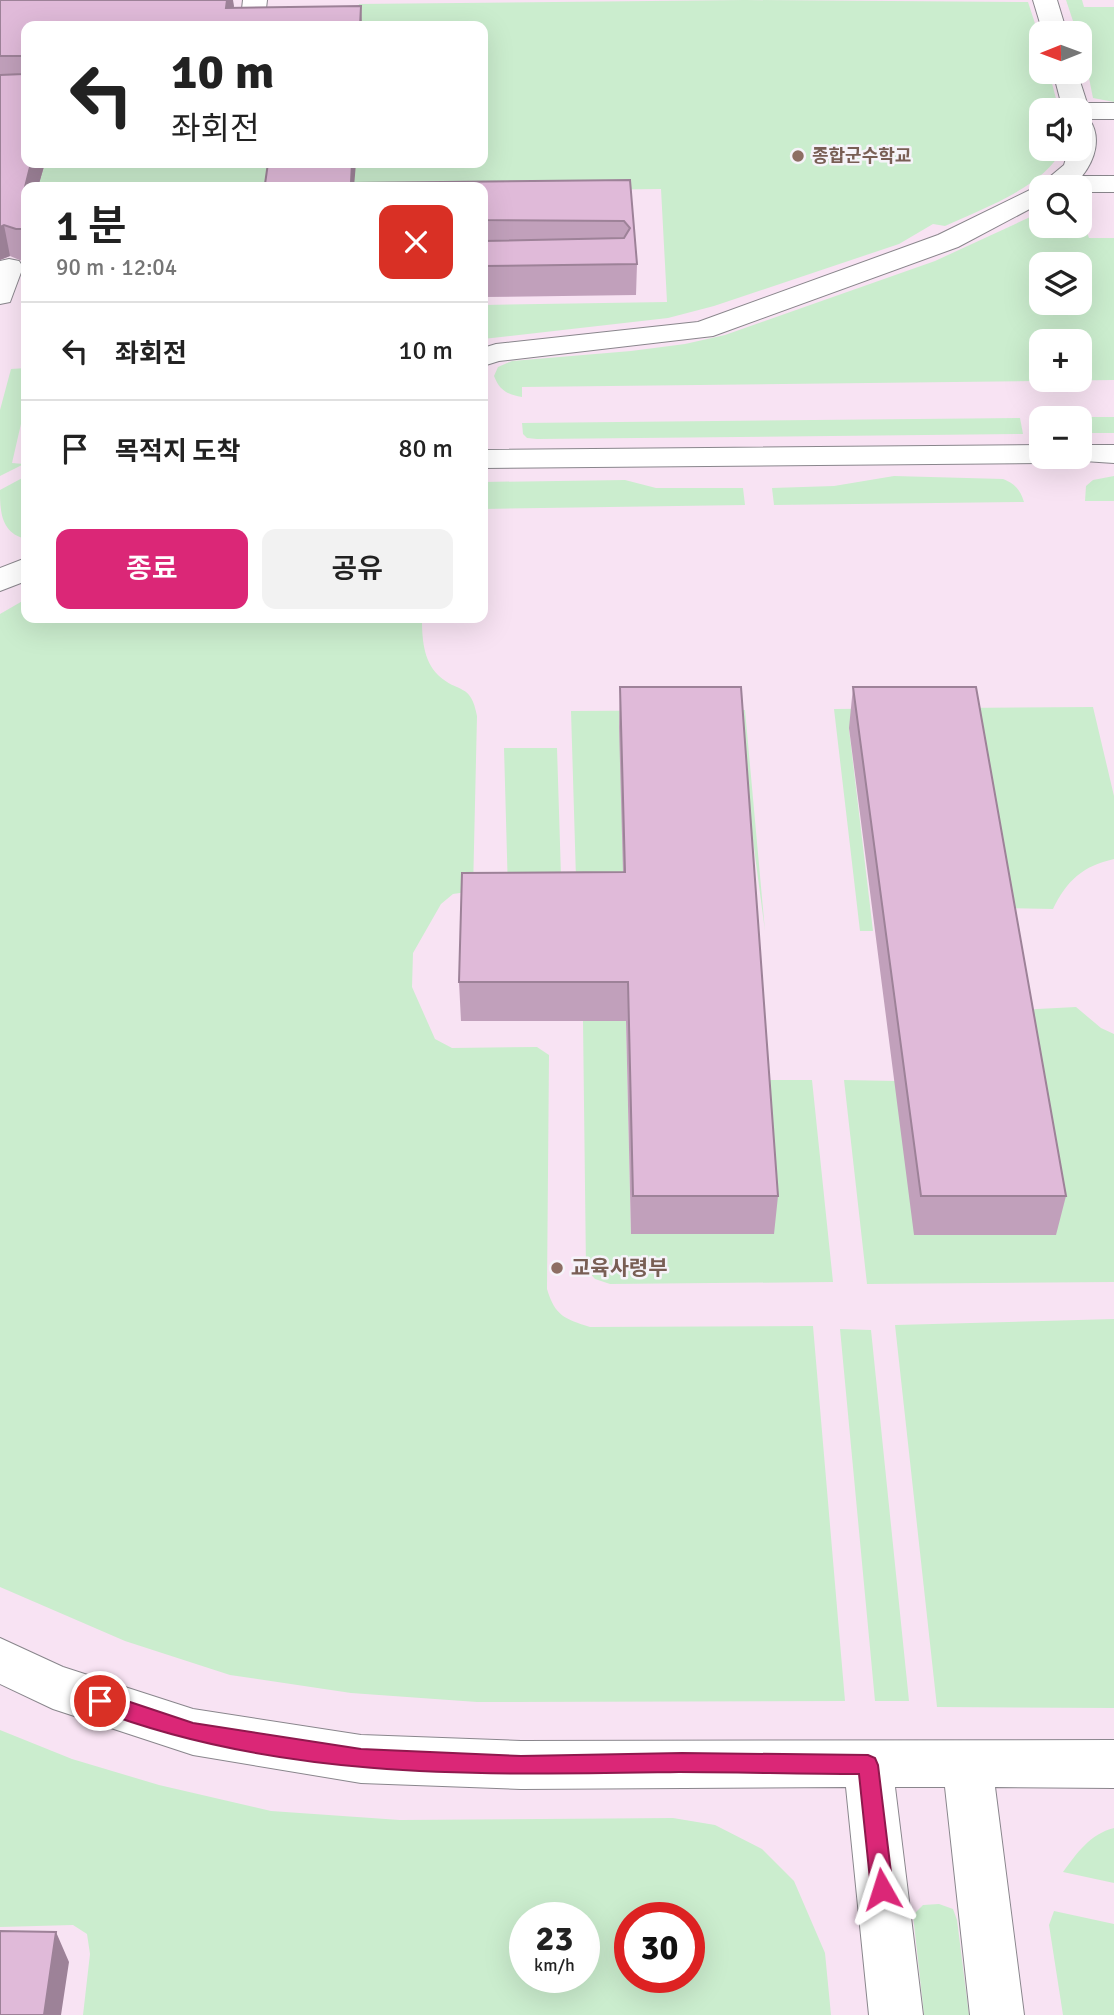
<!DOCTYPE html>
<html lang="ko">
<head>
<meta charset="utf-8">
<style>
	body { margin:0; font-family:Signika,"Noto Sans KR",sans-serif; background:#f2f2f2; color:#222; height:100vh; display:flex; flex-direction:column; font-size:26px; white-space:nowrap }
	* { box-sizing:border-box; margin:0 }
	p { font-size:23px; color:#767676 }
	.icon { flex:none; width:38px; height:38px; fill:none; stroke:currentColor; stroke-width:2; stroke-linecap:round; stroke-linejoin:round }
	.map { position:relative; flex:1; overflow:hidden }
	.drawer { position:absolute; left:21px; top:182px; width:467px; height:441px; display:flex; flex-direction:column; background:#fff; border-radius:14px; box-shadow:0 7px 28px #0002 }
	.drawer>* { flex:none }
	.hud { position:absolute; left:21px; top:21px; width:467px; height:147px; border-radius:14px; box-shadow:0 7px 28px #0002; background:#fff; color:#222; overflow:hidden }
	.needle { width:46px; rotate:269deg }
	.fabs { position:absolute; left:1029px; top:21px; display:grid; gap:14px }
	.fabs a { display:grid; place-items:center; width:63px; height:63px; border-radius:14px; background:#fff; box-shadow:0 7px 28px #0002; font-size:35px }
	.speed { position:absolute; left:509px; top:1902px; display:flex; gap:14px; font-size:35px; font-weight:700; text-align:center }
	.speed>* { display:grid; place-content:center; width:91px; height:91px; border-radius:50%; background:#fff; box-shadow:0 7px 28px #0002; line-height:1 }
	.speed small { font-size:18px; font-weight:400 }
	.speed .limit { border:10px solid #d22; background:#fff; color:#111 }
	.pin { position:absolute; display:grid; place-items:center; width:60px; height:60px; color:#fff; margin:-30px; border:4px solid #fff; border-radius:50%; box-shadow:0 2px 7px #0007 }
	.me { position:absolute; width:77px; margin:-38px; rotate:354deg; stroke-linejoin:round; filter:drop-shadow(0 0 5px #0008) }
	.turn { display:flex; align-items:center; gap:24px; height:147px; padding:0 35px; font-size:32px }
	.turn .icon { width:91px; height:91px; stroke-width:2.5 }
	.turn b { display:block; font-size:49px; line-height:60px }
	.round { display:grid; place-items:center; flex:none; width:74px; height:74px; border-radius:14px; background:#f2f2f2 }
	.head { display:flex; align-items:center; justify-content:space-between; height:119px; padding:0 35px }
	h1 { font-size:42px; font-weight:600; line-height:52px }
	.action { display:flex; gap:14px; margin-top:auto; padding:14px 35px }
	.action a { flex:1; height:80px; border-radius:14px; background:#db2777; color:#fff; font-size:28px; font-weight:600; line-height:80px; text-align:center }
	.action a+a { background:#f2f2f2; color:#222 }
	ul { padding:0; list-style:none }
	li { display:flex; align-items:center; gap:21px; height:98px; padding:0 35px; border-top:2px solid #e0e0e0 }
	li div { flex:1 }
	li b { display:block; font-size:26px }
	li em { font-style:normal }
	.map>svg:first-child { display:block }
	.education { fill:#f8e3f3; fill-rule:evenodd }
	.green { fill:#cbedce; fill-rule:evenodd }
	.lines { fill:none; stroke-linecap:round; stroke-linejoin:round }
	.minor-casing { stroke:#89868c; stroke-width:2 }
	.minor { fill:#fff; fill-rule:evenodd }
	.wall { fill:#c1a0bb }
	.shaded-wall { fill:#9d8298 }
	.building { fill:#e0bad9; stroke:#9d8298; stroke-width:2 }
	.route { fill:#db2777; stroke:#8e194d; stroke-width:2 }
	.education-dot { fill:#8d6e63; stroke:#f6f3f9; stroke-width:2.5 }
	.labels { text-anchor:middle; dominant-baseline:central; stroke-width:5; stroke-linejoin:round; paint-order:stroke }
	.far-education-label { font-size:18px; font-weight:bold; fill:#785e54; stroke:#f6f3f9; text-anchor:start }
	.education-label { font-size:21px; font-weight:bold; fill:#785e54; stroke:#f6f3f9; text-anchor:start }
</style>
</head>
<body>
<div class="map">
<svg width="1114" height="2015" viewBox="0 0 1114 2015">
	<rect width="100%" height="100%" fill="#f6f3f9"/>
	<path class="education" d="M0,0H1114V2015H0ZM26,26H483V163H26ZM1041,33H1080V72H1041ZM1041,110H1080V149H1041ZM26,187H483V618H26ZM1041,187H1080V226H1041ZM1041,264H1080V303H1041ZM1041,341H1080V380H1041ZM1041,418H1080V457H1041ZM525,1918H584V1978H525ZM630,1918H690V1978H630Z"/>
	<path class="green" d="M745,0L1028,2L1041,42V72H1049L1059,110H1041V149H1062C1045,187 981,209 945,226L933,224L899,244L714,306L668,318L483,339V305L667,302L661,189L483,191V187H26L0,141L26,163H483V26H355L359,4Z
		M1066,0H1082L1084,7H1114V102L1093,98L1080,33H1077Z
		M1080,211L1089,238H1114V380L522,387V397C507,394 500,391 494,376L498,367L512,361L631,351L685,344L725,335L935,261L1041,212V226H1080ZM1080,264V303H1041V264ZM1041,341H1080V380H1041Z
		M26,368V402L12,463L24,464L0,476V410L11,369Z
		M1050,417H1114V433H1080V418Z
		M1020,418L1023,434L537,439L527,438L523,434L522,423Z
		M26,476V539C1,533 0,512 0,490Z
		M894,476L1003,479C1015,484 1020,489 1024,502L774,505L772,488L834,486Z
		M1114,476V501H1085L1086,486L1093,480Z
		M625,480L656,488H743L745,505L483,509V482Z
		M26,599V618H422C422,637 423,660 438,675C458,694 471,682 477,716L473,891L453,894L441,904L413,953L412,987L435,1039L452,1048L537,1047L549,1055L547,1289C555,1316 565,1319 590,1327L813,1326L845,1701L477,1702L351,1693L230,1675L125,1641L0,1587V614Z
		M1093,707L1114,796V859C1083,866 1067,880 1053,909L1000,908L849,729L873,931H860L834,709Z
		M745,710L765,931L738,727L623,912H577L571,711Z
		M504,748H557L561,876L508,892Z
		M1076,1007L1101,1028L1114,1034V1282L867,1284L844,1080L895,1081L1018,1010Z
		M583,1021H626L631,1234L762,1080H812L833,1282L610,1284L595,1279L586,1269Z
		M1114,1319V1708L937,1707L895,1325Z
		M840,1329L871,1330L909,1701H875Z
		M0,1730L72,1759L159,1785L271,1811L400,1820L673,1818L715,1825L762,1849L794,1881L825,1953L831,2015H83L90,1954L87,1934L73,1925L0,1927ZM525,1918H584V1978H525ZM630,1918H690V1978H630Z
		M1114,1828V1883L1063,1872C1077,1853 1090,1834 1114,1828Z
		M939,1904L953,1909L957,1920L969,2015H924L913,1915L923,1905Z
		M1054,1911L1114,1924V2015H1063L1049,1925Z"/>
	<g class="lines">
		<defs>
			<path id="minor" d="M243,0H267L264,26H240Z
				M1033,0H1057L1067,33H1043Z
				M1053,72H1077L1087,103H1114V119H1089C1102,137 1095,160 1082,176H1114V192H1080V187H1041V203L958,247L713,336L499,361L483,366V348L496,344L698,322L938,235L1040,185L1064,165L1069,149H1080V110H1063Z
				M9,259L19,261L23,267L10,302L0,304V261Z
				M1041,445V457H1054L1052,460L1041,463L483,468V450Z
				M1080,445H1114V463L1069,460L1067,457H1080Z
				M26,558V581L0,591V568Z
				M0,1638L63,1667L193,1709L361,1735L521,1741L1114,1740V1788L995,1787L1024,2015H970L945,1787H895L923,2015H869L846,1787L521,1789L361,1783L193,1755L53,1709L0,1684Z"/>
		</defs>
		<use href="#minor" class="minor-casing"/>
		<use href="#minor" class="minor"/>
	</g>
	<path class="wall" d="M0,0L234,6L26,26L45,163L38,187H26V261H22L10,256L0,260Z
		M630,180L637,264L636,295L483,297V187L355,183Z
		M620,687L778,1196L774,1234H631L626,1021H461L459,982L623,872L619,727Z
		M853,687L1066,1196L1056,1235H914L849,728Z"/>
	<path class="shaded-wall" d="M227,0H233L234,6L231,26L226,8Z
		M361,6L362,26H360Z
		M31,163H45L38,187H25Z
		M352,163H356L354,187H351Z
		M4,225L10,256L0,260V227Z
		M56,1932L69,1962L61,2015H44Z"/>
	<path class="building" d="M0,0H227L226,8L361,6L360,26H26V163H31L25,187H26V229H16L4,225L0,227V75L23,74V56H0Z
		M268,163H352L351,183L630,180L637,264L483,266V241L624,238L630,228L624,221L483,220V187H42L265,184Z
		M620,687H741L778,1196H633L628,982H459L462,873L625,872Z
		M853,687H976L1066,1196H921Z
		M0,1931L56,1932L44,2015H0Z"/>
	<path class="route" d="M100,1692L193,1723L361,1749L521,1756L682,1753L868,1755L875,1758L878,1765L893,1889L890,1897L882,1900L874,1897L871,1889L859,1774C799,1774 739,1772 679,1772C481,1775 280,1781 92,1708L90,1701L92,1695Z"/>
	<g class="education-dot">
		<circle cx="798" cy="156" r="7"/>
		<circle cx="557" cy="1268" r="7"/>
	</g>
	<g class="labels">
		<g class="far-education-label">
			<text x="812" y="156">종합군수학교</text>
		</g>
		<g class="education-label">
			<text x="571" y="1268">교육사령부</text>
		</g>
	</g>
</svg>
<div class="fabs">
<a><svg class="needle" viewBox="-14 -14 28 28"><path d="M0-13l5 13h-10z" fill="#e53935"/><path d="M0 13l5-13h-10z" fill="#767676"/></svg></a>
<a><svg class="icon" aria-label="sound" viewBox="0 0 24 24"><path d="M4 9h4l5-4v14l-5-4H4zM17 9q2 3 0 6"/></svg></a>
<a><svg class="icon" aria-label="search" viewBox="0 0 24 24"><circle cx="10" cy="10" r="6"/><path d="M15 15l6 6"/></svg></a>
<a><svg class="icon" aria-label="layers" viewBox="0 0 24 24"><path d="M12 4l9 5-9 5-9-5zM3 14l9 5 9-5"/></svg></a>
<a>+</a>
<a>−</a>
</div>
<div class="speed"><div>23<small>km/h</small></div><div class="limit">30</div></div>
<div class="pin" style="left:100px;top:1701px;background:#d93025"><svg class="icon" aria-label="arrive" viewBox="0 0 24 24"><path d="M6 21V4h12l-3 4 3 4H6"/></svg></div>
<svg class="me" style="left:882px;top:1889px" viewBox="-20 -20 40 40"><path d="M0-17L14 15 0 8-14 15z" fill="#db2777" stroke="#fff" stroke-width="4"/></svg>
<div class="hud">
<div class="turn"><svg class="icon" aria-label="left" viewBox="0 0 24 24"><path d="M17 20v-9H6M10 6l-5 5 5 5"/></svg><div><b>10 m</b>좌회전</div></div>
</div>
<section class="drawer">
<div class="head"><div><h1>1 분</h1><p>90 m · 12:04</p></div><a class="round" style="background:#d93025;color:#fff"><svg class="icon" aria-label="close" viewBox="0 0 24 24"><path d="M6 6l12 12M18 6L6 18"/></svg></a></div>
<ul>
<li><svg class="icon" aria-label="left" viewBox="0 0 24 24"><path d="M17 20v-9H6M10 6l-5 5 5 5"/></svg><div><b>좌회전</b></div><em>10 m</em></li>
<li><svg class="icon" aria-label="arrive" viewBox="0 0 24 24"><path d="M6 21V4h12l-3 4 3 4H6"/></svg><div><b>목적지 도착</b></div><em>80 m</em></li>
</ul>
<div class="action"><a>종료</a><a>공유</a></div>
</section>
</div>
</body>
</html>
